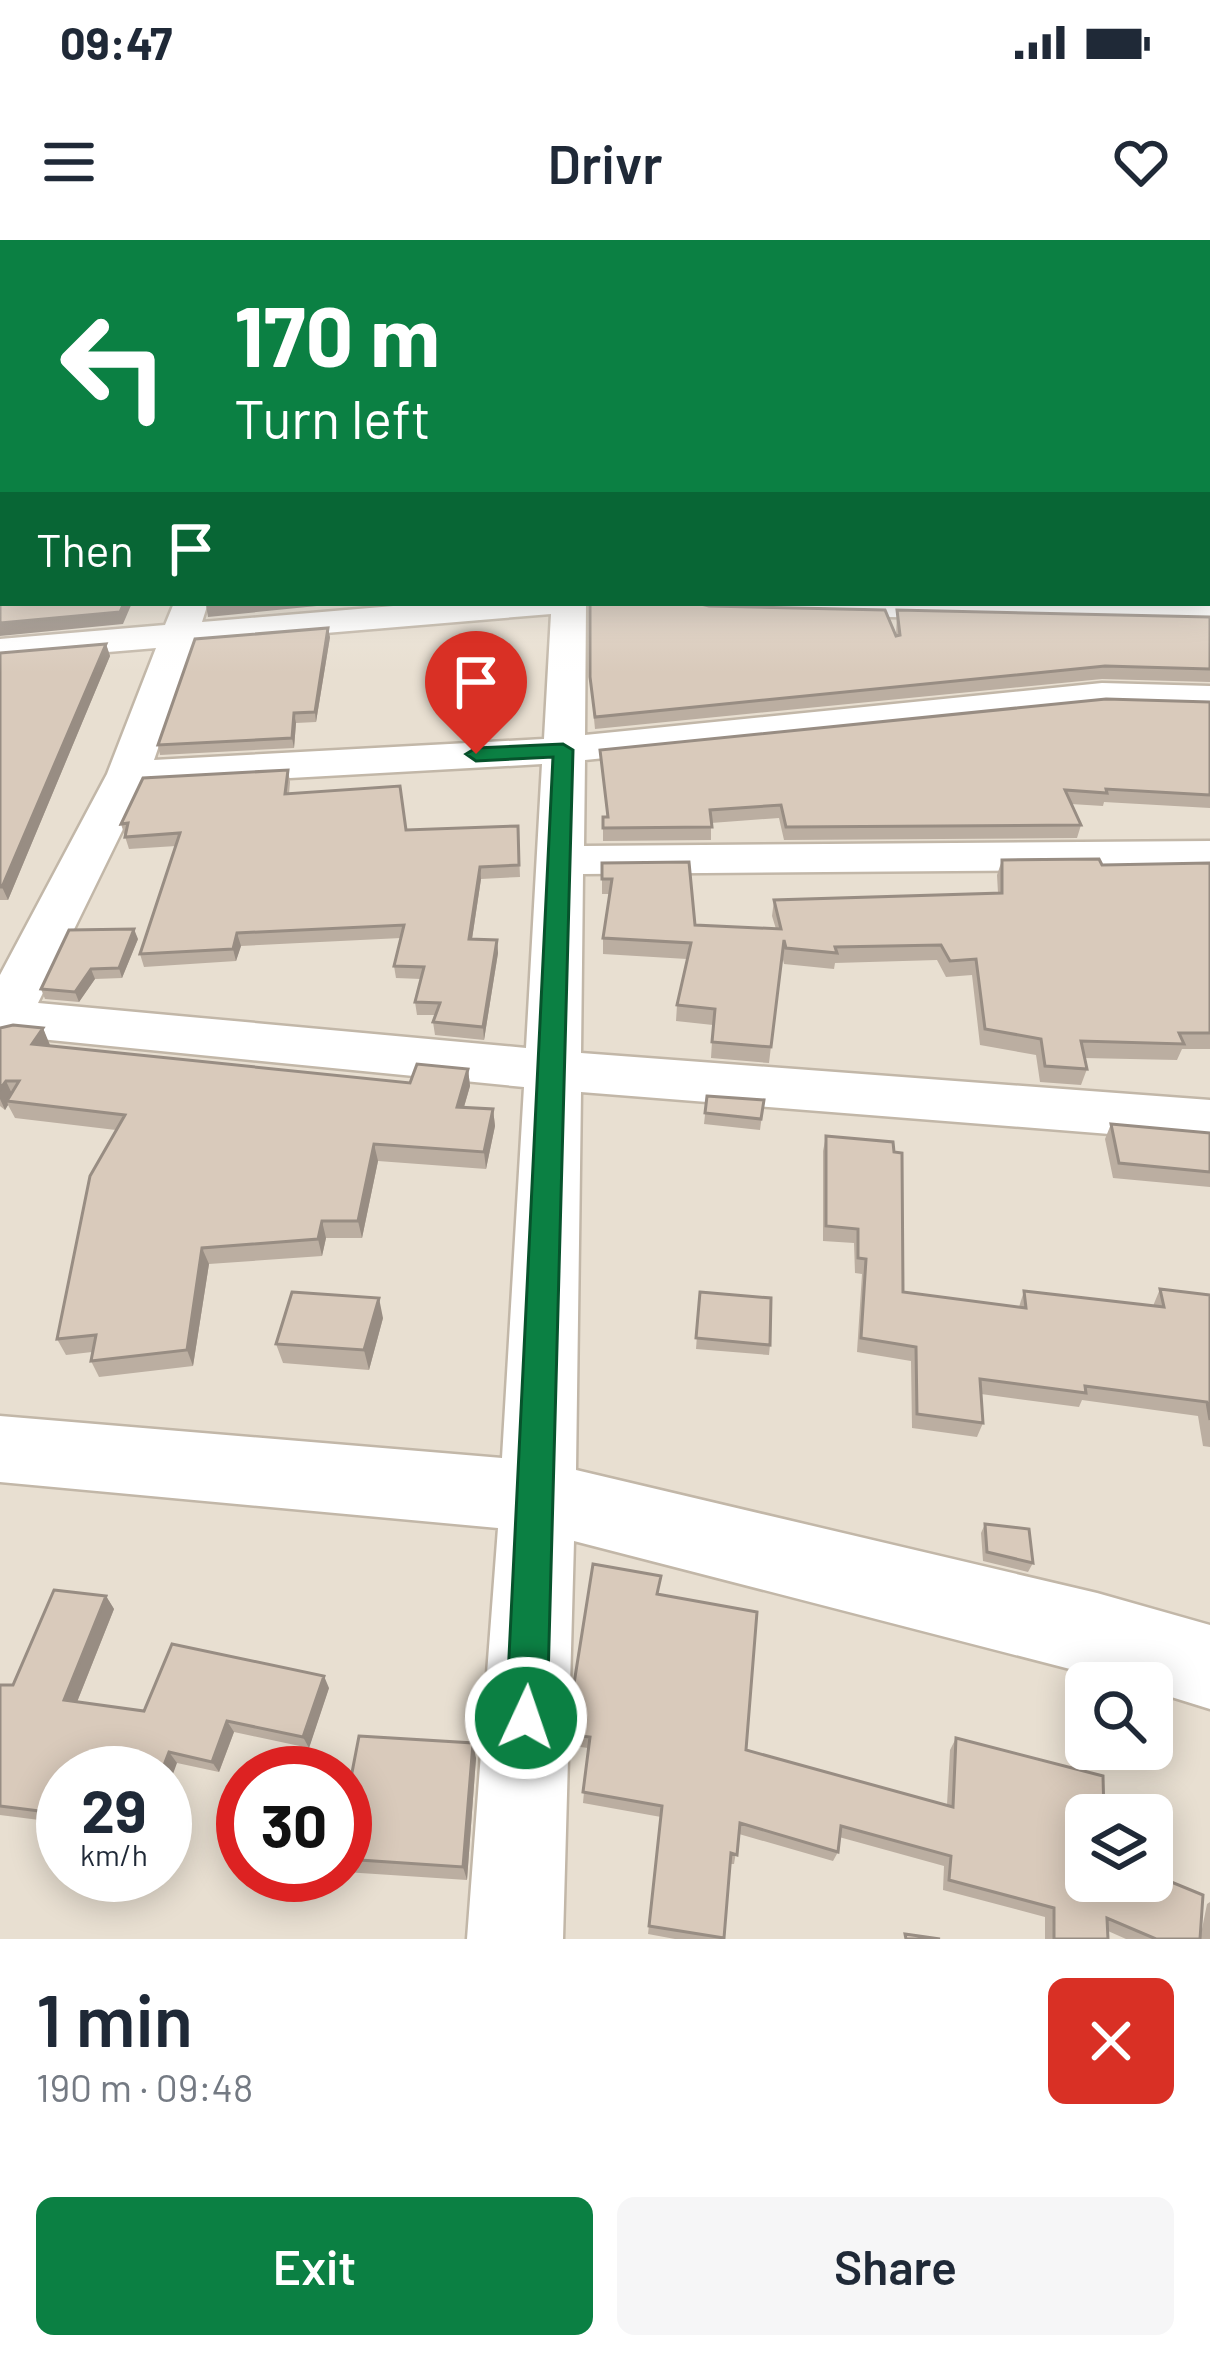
<!DOCTYPE html>
<html lang="en">
<head>
<meta charset="utf-8">
<style>
	body { margin:0; font-family:Barlow,sans-serif; background:#f6f6f7; color:#1f2937; height:100vh; display:flex; flex-direction:column; font-size:45px; white-space:nowrap }
	* { box-sizing:border-box; margin:0 }
	p { font-size:39px; color:#747a83 }
	.icon { flex:none; width:66px; height:66px; fill:none; stroke:currentColor; stroke-width:2; stroke-linecap:round; stroke-linejoin:round }
	.map { position:relative; height:1699px; overflow:hidden }
	.details { display:flex; flex-direction:column; background:#fff; flex:1 }
	.details>* { flex:none }
	.top-card { position:absolute; left:0px; top:0px; width:1212px; height:366px; box-shadow:0 6px 30px #0003; background:#0b8043; color:#fff; overflow:hidden }
	.buttons { position:absolute; left:1065px; top:1422px; display:grid; gap:24px }
	.buttons a { display:grid; place-items:center; width:108px; height:108px; border-radius:18px; background:#fff; box-shadow:0 6px 30px #0003; font-size:60px }
	.speed { position:absolute; left:36px; top:1506px; display:flex; gap:24px; font-size:60px; font-weight:700; text-align:center }
	.speed>* { display:grid; place-content:center; width:156px; height:156px; border-radius:50%; background:#fff; box-shadow:0 6px 30px #0003; line-height:1 }
	.speed small { font-size:30px; font-weight:400 }
	.speed .limit { border:18px solid #d22; background:#fff; color:#111 }
	.pin { position:absolute; display:grid; place-items:center; width:102px; height:102px; color:#fff; margin:-123px -51px; border-radius:50% 50% 50% 0; rotate:-45deg; box-shadow:0 0 12px #0007 }
	.pin .icon { rotate:45deg }
	.me { position:absolute; width:132px; margin:-66px; rotate:3deg; stroke-linejoin:round; filter:drop-shadow(0 0 9px #0008) }
	.turn { display:flex; align-items:center; gap:42px; height:252px; padding:0 36px; font-size:54px }
	.turn .icon { width:156px; height:156px; stroke-width:2.5 }
	.turn b { display:block; font-size:84px; line-height:102px }
	.then { display:flex; align-items:center; height:114px; padding:0 36px; background:#0003; gap:24px; font-size:45px }
	.round { display:grid; place-items:center; flex:none; width:126px; height:126px; border-radius:18px; background:#f6f6f7 }
	.headline { display:flex; align-items:center; justify-content:space-between; height:204px; padding:0 36px }
	h1 { font-size:72px; font-weight:600; line-height:90px }
	.cta { display:flex; gap:24px; margin-top:auto; padding:24px 36px }
	.cta a { flex:1; height:138px; border-radius:18px; background:#0b8043; color:#fff; font-size:48px; font-weight:600; line-height:138px; text-align:center }
	.cta a+a { background:#f6f6f7; color:#1f2937 }
	.status { display:flex; justify-content:space-between; align-items:center; height:84px; padding:0 60px; background:#fff; direction:ltr }
	.status svg { height:33px; fill:currentColor }
	header { display:flex; justify-content:space-between; align-items:center; height:156px; padding:0 36px; background:#fff; font-size:54px; font-weight:600 }
	.map>svg:first-child { display:block }
	.residential { fill:#e8dfd1; fill-rule:evenodd }
	.lines { fill:none; stroke-linecap:round; stroke-linejoin:round }
	.street-casing { stroke:#c2b7a8; stroke-width:5 }
	.street { fill:#fff; fill-rule:evenodd }
	.wall { fill:#bbaea1 }
	.shaded-wall { fill:#988d83 }
	.building { fill:#d9cabb; stroke:#988d83; stroke-width:3 }
	.route { fill:#0b8043; stroke:#07532c; stroke-width:3 }
</style>
</head>
<body>
<div class="status"><b>09:47</b><svg viewBox="0 0 49 12"><path d="M0 12V9h3v3zM5 12V6h3v6zM10 12V3h3v9zM15 12V0h3v12zM26 1h20v11H26zM47 4h2v5h-2z"/></svg></div>
<header><svg class="icon" aria-label="menu" viewBox="0 0 24 24"><path d="M4 6h16M4 12h16M4 18h16"/></svg>Drivr<svg class="icon" aria-label="heart" viewBox="0 0 24 24"><path d="M12 20l-8-8c-3-5 5-10 8-4 3-6 11-1 8 4z"/></svg></header>
<div class="map">
<svg width="1210" height="1699" viewBox="0 0 1210 1699">
	<rect width="100%" height="100%" fill="#f3ede3"/>
	<path class="residential" d="M0,195L3,363H1209L1210,195V1699H0ZM1086,1443H1152V1509H1086ZM63,1533H165V1635H63ZM243,1533H345V1635H243ZM1086,1575H1152V1641H1086Z"/>
	<g class="lines">
		<defs>
			<path id="street" d="M0,322H3V342H0Z
				M1210,362V384L708,373L696,370L691,363Z
				M174,363H208L202,382L429,363H586L585,495L1102,443L1210,446V470L1102,467L585,520L584,606L1210,601V629L583,634L581,813L1210,860V902L581,852L576,1230L1097,1353L1210,1385V1469L1152,1451V1443H1124L574,1301L563,1699H467L498,1288L0,1242V1176L502,1218L524,847L20,797L0,804V735L107,534L156,408L0,421V399L165,385ZM551,374L544,499L154,520L194,404ZM542,524L526,808L38,763L144,546Z"/>
		</defs>
		<use href="#street" class="street-casing"/>
		<use href="#street" class="street"/>
	</g>
	<path class="wall" d="M897,370L1210,377V442L1102,439L595,489L590,437L896,396Z
		M330,397L316,482L296,483L294,508L160,515L158,505Z
		M106,404L110,416L8,660H0V413Z
		M1210,462V568L1104,562L1103,566L1071,564L1081,585L1077,598L784,600L779,578L711,583V600L603,601V577H607L600,510Z
		M288,530L290,542L289,554L406,590L518,586L520,637L481,639L472,699L497,700L498,713L484,800L435,795L433,782L435,775H417L415,762L421,739L396,738L394,726L401,698L241,706L236,721L144,727L140,714L176,606L129,609L121,584Z
		M1002,620L1102,625L1210,623V809H1182L1177,820L1084,818L1087,829L1081,845L1040,842L1036,815L980,805L972,735L946,737L937,720L835,723L834,729L784,724L782,716L769,823L711,818L713,785L676,781L677,765L687,719L603,714V698L609,654H602V623L695,685L776,689L772,676L774,660L998,653L997,635Z
		M138,699L122,738L95,739L79,762L45,759L41,749Z
		M0,788H43L49,806L410,843L468,829L470,846L464,867L493,869L495,886L486,929L378,921L362,998H326L322,1016L209,1024L193,1126L99,1137L91,1121L92,1112L66,1115L57,1099L116,890L15,878L8,865L5,870L0,866Z
		M707,856L764,860L760,890L704,884Z
		M1111,884L1210,893V947L1113,938L1105,899Z
		M826,896L903,1052L1019,1067L1024,1051L1153,1066L1160,1049L1210,1055V1207L1203,1206L1198,1176L1082,1160L1079,1167L981,1154L983,1183L977,1197L912,1188L911,1121L857,1112L862,1034L855,1033L854,1003L823,1001V911Z
		M700,1053L770,1105L769,1115L696,1109Z
		M383,1078L369,1130L283,1123L276,1104Z
		M985,1284L1033,1323L1028,1332L983,1321L981,1293Z
		M659,1355L746,1510L947,1565L950,1510L956,1498L1086,1641L1200,1699H1126L1108,1691V1699H1045V1677L943,1650L944,1626L839,1597L838,1612L833,1621L739,1594L734,1624H730L724,1699H675L648,1694L661,1577L583,1563L588,1508L573,1506L572,1495Z
		M106,1356L114,1369L77,1462L144,1471L329,1448L309,1508L234,1492L219,1532L177,1523L63,1533V1583L0,1575V1445H13Z
		M476,1518L467,1640L345,1632V1569Z
		M1210,1662V1699H1200L1207,1664Z"/>
	<path class="shaded-wall" d="M124,363H132L123,384L0,396V383Z
		M230,363H337V364L208,377L206,365Z
		M328,388L330,397L316,482L315,472Z
		M106,404L110,416L8,660L2,647Z
		M294,473L296,483L294,508L292,498Z
		M480,627L481,639L470,712L469,699Z
		M134,689L138,699L122,738L119,728Z
		M237,693L241,706L236,721L233,709Z
		M497,700L498,713L484,800L483,787Z
		M91,729L95,739L79,762L75,752Z
		M43,788L50,805L39,821L32,804Z
		M468,829L470,846L459,884L457,867Z
		M6,841L14,858L7,861L8,865L5,870L0,859V849Z
		M493,869L495,886L486,929L484,912Z
		M374,904L378,921L362,998L358,981Z
		M322,981L326,998L322,1016L318,999Z
		M202,1008L209,1024L193,1126L187,1110Z
		M379,1058L383,1078L369,1130L364,1110Z
		M106,1356L114,1369L73,1472L64,1460Z
		M324,1436L329,1448L309,1508L303,1497Z
		M227,1481L234,1492L219,1532L212,1522Z
		M473,1503L476,1518L467,1640L463,1627Z
		M169,1512L177,1523L165,1556V1533H161Z"/>
	<path class="building" d="M0,195H3V237L0,222Z
		M1209,195H1210L1209,255Z
		M3,243V301H0V244Z
		M1209,271L1210,276V346H1209Z
		M3,344V363H124L120,372L0,383V345Z
		M590,363H697L709,366L885,370L896,396L900,395L897,370L1210,377V429L1105,426L595,477L590,437Z
		M328,388L315,472L294,473L292,498L158,505L195,399Z
		M106,404L2,647H0V413Z
		M1106,459L1210,462V555L1106,549L1107,553L1065,550L1081,585L786,587L781,565L710,570L712,587L603,588V577H608L600,510Z
		M288,530L285,554L400,546L406,590L518,586L519,625L480,627L469,699L497,700L483,787L433,782L440,763L415,762L424,727L394,726L404,685L237,693L233,709L140,714L180,593L125,597L128,583L121,584L143,538Z
		M1099,619L1102,625L1210,623V793H1179L1184,804L1081,801L1087,829L1045,826L1041,799L985,789L976,719L950,721L941,705L835,707L837,713L786,708L784,700L771,807L712,802L715,769L677,765L691,703L603,698L612,639H602V623L689,622L695,685L781,689L774,660L1002,653V620Z
		M134,689L119,728L91,729L75,752L41,749L69,690Z
		M13,785L43,788L32,804L410,843L417,824L468,829L457,867L493,869L484,912L374,904L358,981H322L318,999L202,1008L187,1110L91,1121L96,1095L57,1099L90,936L125,875L7,861L19,841H6L0,849V788Z
		M707,856L764,860L761,879L705,873Z
		M1111,884L1210,893V932L1119,923Z
		M826,896L893,902L894,912L902,913L903,1052L1026,1068L1024,1051L1164,1067L1160,1049L1210,1055V1180L1207,1162L1085,1146L1086,1153L980,1139L983,1183L917,1174L916,1107L861,1098L866,1019L858,1018V989L826,986Z
		M292,1052L379,1058L364,1110L276,1104Z
		M700,1052L771,1058L770,1105L696,1098Z
		M985,1284L1029,1289L1033,1323L987,1312Z
		M593,1324L661,1336L657,1354L757,1372L746,1510L953,1567L956,1498L1103,1536L1104,1575H1086V1641H1152V1634L1203,1655L1200,1699H1156L1107,1678L1108,1699H1054V1668L949,1640L951,1616L841,1586L838,1612L740,1583L737,1615L731,1613L724,1698L649,1686L662,1566L583,1552L590,1497L572,1495L573,1450Z
		M54,1350L106,1356L64,1460L144,1471L172,1404L324,1436L303,1497L227,1481L212,1522L169,1512L161,1533H63V1574L0,1566V1445H13Z
		M359,1496L473,1503L463,1627L345,1619V1569Z
		M905,1694L940,1699H906Z"/>
	<linearGradient id="sky" x2="0" y2="1"><stop stop-color="#88c3ee"/><stop offset="0.45" stop-color="#faf7f2"/><stop offset="1" stop-color="#faf7f2" stop-opacity="0"/></linearGradient>
	<rect width="1210" height="433" fill="url(#sky)"/>
	<path class="route" d="M563,504L573,510L547,1478L541,1492L526,1498L512,1492L506,1478L553,517L476,521L466,514L476,508Z"/>
</svg>
<div class="buttons">
<a><svg class="icon" aria-label="search" viewBox="0 0 24 24"><circle cx="10" cy="10" r="6"/><path d="M15 15l6 6"/></svg></a>
<a><svg class="icon" aria-label="layers" viewBox="0 0 24 24"><path d="M12 4l9 5-9 5-9-5zM3 14l9 5 9-5"/></svg></a>
</div>
<div class="speed"><div>29<small>km/h</small></div><div class="limit">30</div></div>
<div class="pin" style="left:476px;top:514px;background:#d93025"><svg class="icon" aria-label="arrive" viewBox="0 0 24 24"><path d="M6 21V4h12l-3 4 3 4H6"/></svg></div>
<svg class="me" style="left:526px;top:1478px" viewBox="-20 -20 40 40"><circle r="17" fill="#0b8043" stroke="#fff" stroke-width="3"/><path d="M0-11L8 9 0 5-8 9z" fill="#fff"/></svg>
<div class="top-card">
<div class="turn"><svg class="icon" aria-label="left" viewBox="0 0 24 24"><path d="M17 20v-9H6M10 6l-5 5 5 5"/></svg><div><b>170 m</b>Turn left</div></div>
<div class="then">Then<svg class="icon" aria-label="arrive" viewBox="0 0 24 24"><path d="M6 21V4h12l-3 4 3 4H6"/></svg></div>
</div>
</div>
<section class="details">
<div class="headline"><div><h1>1 min</h1><p>190 m · 09:48</p></div><a class="round" style="background:#d93025;color:#fff"><svg class="icon" aria-label="close" viewBox="0 0 24 24"><path d="M6 6l12 12M18 6L6 18"/></svg></a></div>
<div class="cta"><a>Exit</a><a>Share</a></div>
</section>
</body>
</html>
